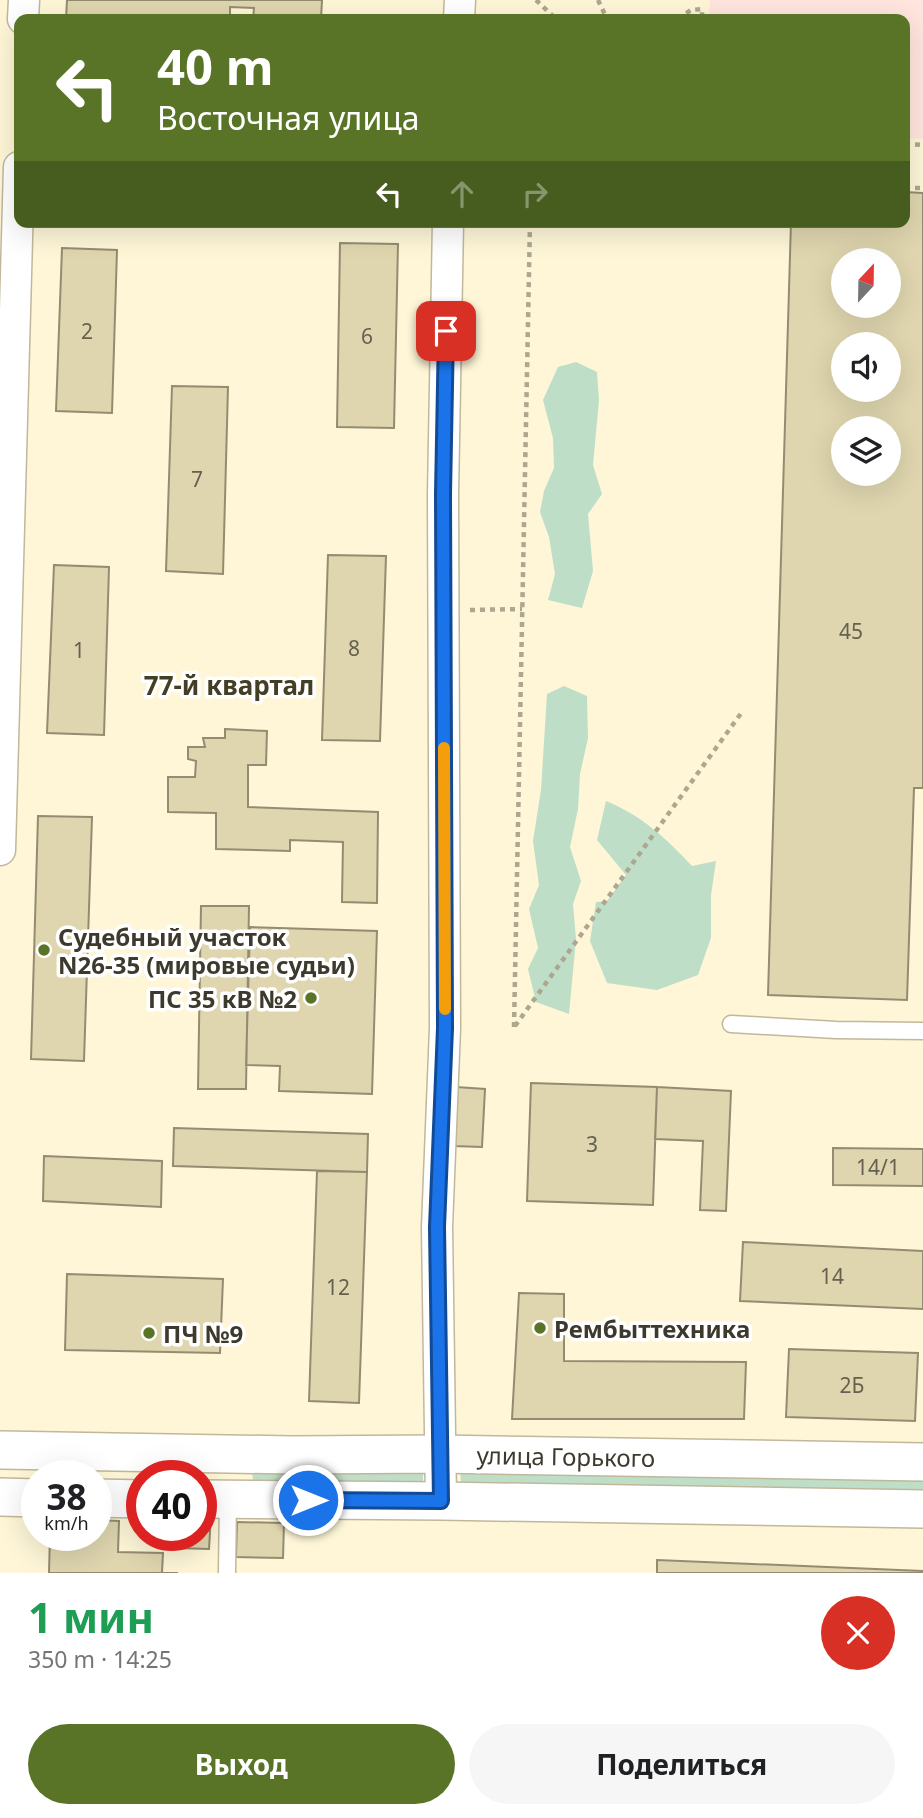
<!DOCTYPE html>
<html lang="ru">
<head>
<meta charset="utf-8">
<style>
	body { margin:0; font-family:"Noto Sans",sans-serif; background:#f6f6f6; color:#202124; height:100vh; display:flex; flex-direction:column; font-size:26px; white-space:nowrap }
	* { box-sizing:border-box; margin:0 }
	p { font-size:23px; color:#757577 }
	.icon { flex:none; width:38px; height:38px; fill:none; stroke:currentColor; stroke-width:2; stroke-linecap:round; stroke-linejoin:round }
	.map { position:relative; height:1573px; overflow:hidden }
	.drawer { display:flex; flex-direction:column; background:#fff; flex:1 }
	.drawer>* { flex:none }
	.guide { position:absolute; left:14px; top:14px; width:896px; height:214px; border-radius:14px; box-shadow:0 7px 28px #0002; background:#597427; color:#fff; overflow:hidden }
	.needle { width:46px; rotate:22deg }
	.tools { position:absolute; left:831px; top:248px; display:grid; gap:14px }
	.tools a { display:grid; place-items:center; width:70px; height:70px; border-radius:50%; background:#fff; box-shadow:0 7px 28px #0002; font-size:35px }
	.speed { position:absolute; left:21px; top:1460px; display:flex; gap:14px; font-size:35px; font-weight:700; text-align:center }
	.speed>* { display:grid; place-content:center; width:91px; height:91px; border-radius:50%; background:#fff; box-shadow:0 7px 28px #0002; line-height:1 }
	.speed small { font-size:18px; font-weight:400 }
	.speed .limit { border:10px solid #d22; background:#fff; color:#111 }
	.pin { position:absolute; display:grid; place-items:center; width:60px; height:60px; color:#fff; margin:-30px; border-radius:14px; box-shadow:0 4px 10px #0006 }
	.me { position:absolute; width:77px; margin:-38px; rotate:90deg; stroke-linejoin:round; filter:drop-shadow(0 0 5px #0008) }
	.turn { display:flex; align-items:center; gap:24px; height:147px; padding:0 28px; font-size:32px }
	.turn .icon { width:91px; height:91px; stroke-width:2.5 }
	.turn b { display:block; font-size:49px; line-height:60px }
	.lanes { display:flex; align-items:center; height:66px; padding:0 28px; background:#0003; justify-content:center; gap:35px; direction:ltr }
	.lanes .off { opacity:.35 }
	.round { display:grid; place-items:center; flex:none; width:74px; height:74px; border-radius:37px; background:#f6f6f6 }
	.head { display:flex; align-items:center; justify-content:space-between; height:119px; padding:0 28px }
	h1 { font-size:42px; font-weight:700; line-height:52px; color:#1e9e55 }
	.cta { display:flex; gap:14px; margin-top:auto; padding:14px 28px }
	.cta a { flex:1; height:80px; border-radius:42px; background:#597427; color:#fff; font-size:28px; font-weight:700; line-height:80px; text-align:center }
	.cta a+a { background:#f6f6f6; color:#202124 }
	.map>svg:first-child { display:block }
	.commercial { fill:#ffe5de }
	.green { fill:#bedec7 }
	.building { fill:#dfd6af; stroke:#948c70; stroke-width:2; fill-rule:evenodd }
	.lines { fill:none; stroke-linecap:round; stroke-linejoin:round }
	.service-casing { stroke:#c0b89b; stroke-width:19 }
	.minor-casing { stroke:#c0b89b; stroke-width:33 }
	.tertiary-casing { stroke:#c0b89b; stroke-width:40 }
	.path { stroke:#ada78f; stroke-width:4.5; stroke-dasharray:5 5; stroke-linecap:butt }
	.service { stroke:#fff; stroke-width:16 }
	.minor { stroke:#fff; stroke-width:30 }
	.tertiary { stroke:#fff; stroke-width:37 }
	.route-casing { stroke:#114b97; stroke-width:18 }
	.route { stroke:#1a73e8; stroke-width:12 }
	.slow { stroke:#f59e0b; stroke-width:12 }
	.poi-dot { fill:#597427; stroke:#fff; stroke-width:2.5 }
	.labels { text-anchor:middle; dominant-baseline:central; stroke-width:7; stroke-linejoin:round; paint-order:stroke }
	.number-label { font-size:21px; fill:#66614e }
	.poi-label { font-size:24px; font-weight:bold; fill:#3d3a2d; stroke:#fff; text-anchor:start }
	.street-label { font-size:24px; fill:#3d3a2d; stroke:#fff }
	.neighbourhood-label { font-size:26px; font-weight:bold; fill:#443e24; stroke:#fff }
</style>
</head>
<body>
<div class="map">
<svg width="923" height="1573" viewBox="0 0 923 1573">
	<rect width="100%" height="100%" fill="#fef6d7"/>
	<path class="commercial" d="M710,0H923V139L905,138V19H709Z"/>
	<path class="green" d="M576,362L597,372L599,400L593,465L602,494L588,514L593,571L582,608L548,600L555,574L549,537L540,512L544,491L554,468L553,438L543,400L558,367Z
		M564,686L587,696L588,738L580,774L578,809L570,847L581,881L573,904L576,939L569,1014L536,1002L528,969L538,948L529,909L539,885L533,841L541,790L547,694Z
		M606,801C641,815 667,839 692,866L716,861L711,895V938L698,975L657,990L607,983L590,941L596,902L607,901L626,875L597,840Z
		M252,1466H423V1486L253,1484Z
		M460,1467L923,1475V1497L461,1483Z"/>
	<path class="building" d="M67,0H322L321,19H253L254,8L230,7V19H66Z
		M905,192L923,193V788H914L907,1000L768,995L791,222H905ZM844,261H889V306H844ZM844,345H889V390H844ZM844,429H889V474H844Z
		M340,243L398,244L394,428L337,427Z
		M62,248L117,250L112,413L56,411Z
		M172,386L228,387L223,574L166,571Z
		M328,555L386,556L380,741L322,740Z
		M54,565L109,567L104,735L47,733Z
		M225,729L267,731L266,765H248V807L378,812L377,903L342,902L343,842L290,840V851L216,849V813L168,812V777H195L196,761L188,759V747H205L203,738H225Z
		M38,816L92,817L84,1061L31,1059Z
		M201,906H249L246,1089H198Z
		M250,927L377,931L372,1094L279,1091L280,1066L246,1065Z
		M531,1083L657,1087L653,1205L527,1201Z
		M456,1087L485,1089L482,1147L453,1146Z
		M657,1087L731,1091L726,1211L700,1210L703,1141L655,1139Z
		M174,1128L368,1134L367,1172L173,1166Z
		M833,1148L923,1149V1186L833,1185Z
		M44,1156L162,1161L161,1207L43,1201Z
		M317,1171L367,1172L359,1403L309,1401Z
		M743,1242L923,1251V1309L740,1301Z
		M67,1274L223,1279L220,1353L65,1350Z
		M519,1293L564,1294V1361L746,1362L744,1419H512Z
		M789,1349L918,1353L915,1421L786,1417Z
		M201,1514L211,1515L209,1549L174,1548L175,1535H201Z
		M96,1520L119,1521L118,1552L163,1553L162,1573H178H49L50,1535H96Z
		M237,1522L284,1523L283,1558L236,1557Z
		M657,1560L923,1571V1573H657Z"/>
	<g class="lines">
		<defs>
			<path id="service" d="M731,1024L836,1030L923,1031
				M227,1573L228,1499"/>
			<path id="minor" d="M23,19L24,0
				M459,19L460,0
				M0,850L19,167
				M441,1501L437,1227L445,1028L443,494L448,222"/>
			<path id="tertiary" d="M0,1450L292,1455L439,1454L923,1462
				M0,1497L37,1498
				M96,1498L142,1499
				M201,1499L441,1501L923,1509"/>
		</defs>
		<use href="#service" class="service-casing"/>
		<use href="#minor" class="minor-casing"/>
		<use href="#tertiary" class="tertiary-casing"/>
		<path class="path" d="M536,0L556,19
			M598,0L607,19
			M678,19L691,10L702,9V19
			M905,144L923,145
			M905,188H923
			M470,610L522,609
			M515,1026L742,712
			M514,1027L530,222"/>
		<use href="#service" class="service"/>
		<use href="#minor" class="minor"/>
		<use href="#tertiary" class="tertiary"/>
	</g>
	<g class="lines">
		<defs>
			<path id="route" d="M308,1500L441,1501L437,1227L445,1028L443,494L446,331"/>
		</defs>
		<use href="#route" class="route-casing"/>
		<use href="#route" class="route"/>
		<path class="slow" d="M444,748L445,1009"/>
	</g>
	<g class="poi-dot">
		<circle cx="44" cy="950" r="7"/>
		<circle cx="311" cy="998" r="7"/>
		<circle cx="540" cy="1328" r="7"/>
		<circle cx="149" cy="1333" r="7"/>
	</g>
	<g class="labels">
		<g class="number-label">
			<text x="87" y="331">2</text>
			<text x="367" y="336">6</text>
			<text x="197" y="479">7</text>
			<text x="851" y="631">45</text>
			<text x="354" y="648">8</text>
			<text x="79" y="650">1</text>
			<text x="592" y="1144">3</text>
			<text x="878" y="1167">14/1</text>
			<text x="832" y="1276">14</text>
			<text x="338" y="1287">12</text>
			<text x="852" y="1385">2Б</text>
		</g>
		<g class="poi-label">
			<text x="58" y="936">Судебный участок<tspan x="58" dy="28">N26-35 (мировые судьи)</tspan></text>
			<text x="297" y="998" text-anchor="end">ПС 35 кВ №2</text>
			<text x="554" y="1328">Рембыттехника</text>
			<text x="163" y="1333">ПЧ №9</text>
		</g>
		<g class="street-label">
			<text transform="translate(566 1456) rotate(1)">улица Горького</text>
		</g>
		<g class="neighbourhood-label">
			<text x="229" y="685">77-й квартал</text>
		</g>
	</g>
</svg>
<div class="tools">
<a><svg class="needle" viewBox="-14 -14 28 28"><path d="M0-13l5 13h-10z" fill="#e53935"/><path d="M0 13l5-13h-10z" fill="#757577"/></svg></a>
<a><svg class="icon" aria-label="sound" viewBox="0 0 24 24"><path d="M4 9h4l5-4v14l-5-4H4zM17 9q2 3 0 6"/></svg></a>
<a><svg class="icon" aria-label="layers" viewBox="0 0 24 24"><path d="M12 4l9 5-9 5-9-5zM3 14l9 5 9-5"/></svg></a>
</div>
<div class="speed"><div>38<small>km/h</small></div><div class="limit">40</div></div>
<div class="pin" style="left:446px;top:331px;background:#d93025"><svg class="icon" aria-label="arrive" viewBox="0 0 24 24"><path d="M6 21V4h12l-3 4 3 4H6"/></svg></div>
<svg class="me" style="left:308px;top:1500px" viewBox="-20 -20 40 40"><circle r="17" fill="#1a73e8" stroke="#fff" stroke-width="3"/><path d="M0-11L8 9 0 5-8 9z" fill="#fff"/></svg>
<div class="guide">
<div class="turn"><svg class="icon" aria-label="left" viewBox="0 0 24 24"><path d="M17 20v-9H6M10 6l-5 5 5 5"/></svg><div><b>40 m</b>Восточная улица</div></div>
<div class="lanes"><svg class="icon" aria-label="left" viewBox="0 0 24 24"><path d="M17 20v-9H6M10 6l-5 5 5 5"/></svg><svg class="icon off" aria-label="ahead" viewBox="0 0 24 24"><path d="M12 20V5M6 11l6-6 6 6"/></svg><svg class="icon off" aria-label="right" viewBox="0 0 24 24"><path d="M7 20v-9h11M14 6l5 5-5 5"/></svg></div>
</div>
</div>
<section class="drawer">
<div class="head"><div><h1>1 мин</h1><p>350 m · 14:25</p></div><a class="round" style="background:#d93025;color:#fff"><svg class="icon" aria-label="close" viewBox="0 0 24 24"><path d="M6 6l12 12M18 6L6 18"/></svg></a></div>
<div class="cta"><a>Выход</a><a>Поделиться</a></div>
</section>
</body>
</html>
